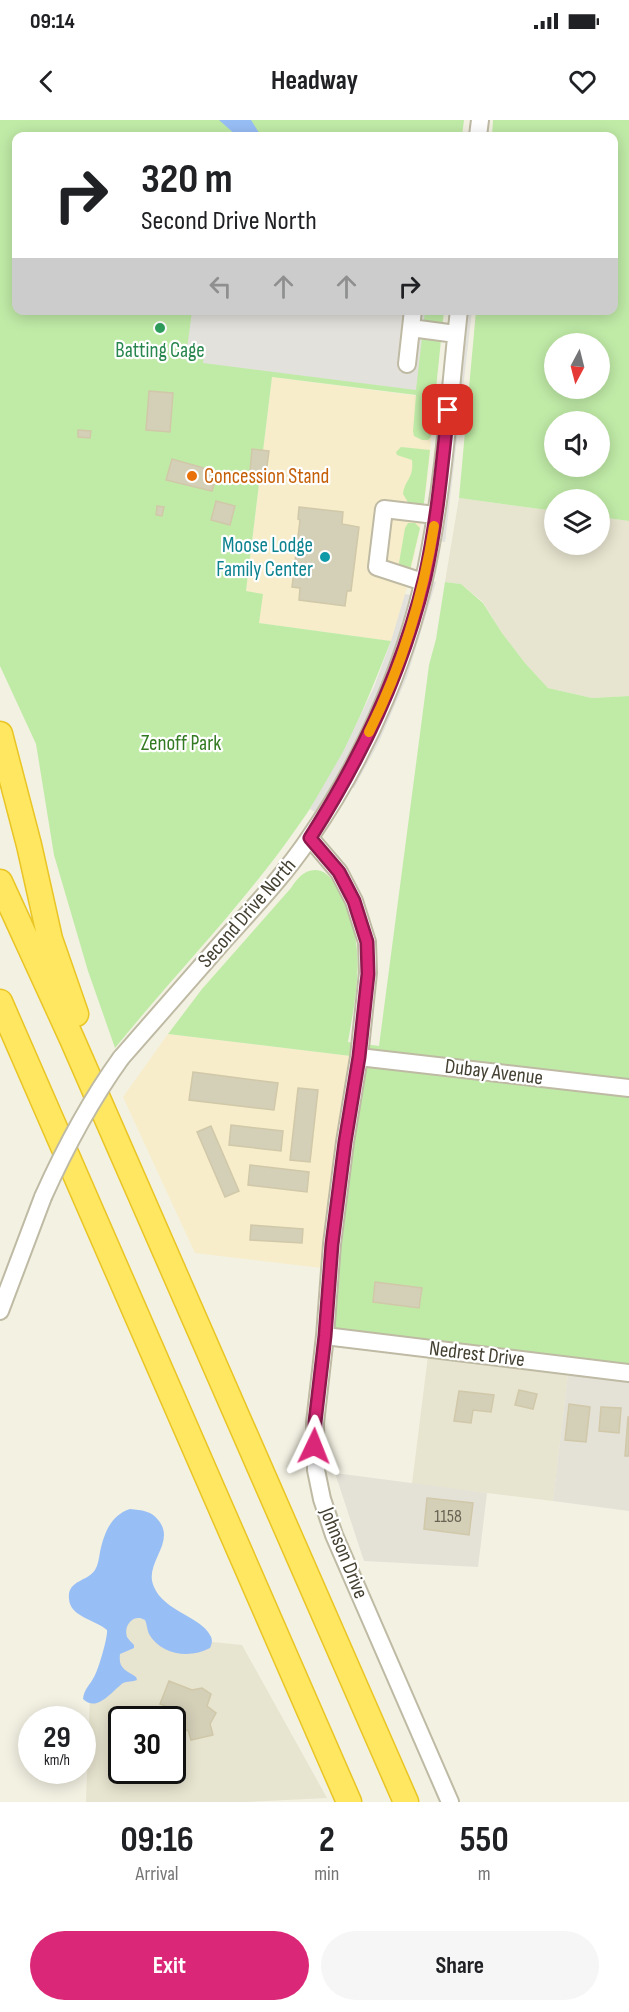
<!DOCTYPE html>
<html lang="en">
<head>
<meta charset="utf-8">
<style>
	body { margin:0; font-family:"Sofia Sans Condensed",sans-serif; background:#f6f6f6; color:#202124; height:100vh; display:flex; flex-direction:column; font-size:22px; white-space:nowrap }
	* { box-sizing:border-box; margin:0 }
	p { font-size:20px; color:#757577 }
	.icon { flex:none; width:33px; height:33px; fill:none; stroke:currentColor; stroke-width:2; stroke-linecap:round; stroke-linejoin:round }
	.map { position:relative; height:1682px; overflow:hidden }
	.side { display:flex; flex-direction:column; background:#fff; flex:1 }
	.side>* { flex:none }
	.top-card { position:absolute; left:12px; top:12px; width:606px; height:183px; border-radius:12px; box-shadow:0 3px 15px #0003; background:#fff; color:#202124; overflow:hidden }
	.needle { width:39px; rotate:187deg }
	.fabs { position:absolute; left:544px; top:213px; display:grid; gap:12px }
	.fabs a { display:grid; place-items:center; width:66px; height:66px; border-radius:50%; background:#fff; box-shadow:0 3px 15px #0003; font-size:30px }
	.speed { position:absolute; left:18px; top:1586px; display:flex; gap:12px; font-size:30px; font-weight:700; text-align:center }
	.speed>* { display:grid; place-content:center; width:78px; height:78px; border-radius:50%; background:#fff; box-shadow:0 3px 15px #0003; line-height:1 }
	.speed small { font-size:15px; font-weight:400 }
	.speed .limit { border:3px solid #111; border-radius:9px; background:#fff; color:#111 }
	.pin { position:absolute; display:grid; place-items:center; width:51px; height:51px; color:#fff; margin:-26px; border-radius:12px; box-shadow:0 3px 9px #0006 }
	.me { position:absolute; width:66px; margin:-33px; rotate:2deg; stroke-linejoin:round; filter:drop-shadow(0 0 4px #0008) }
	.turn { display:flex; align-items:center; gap:21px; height:126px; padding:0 30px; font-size:27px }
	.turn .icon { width:78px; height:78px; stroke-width:2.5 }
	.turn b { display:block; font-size:42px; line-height:51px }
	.lanes { display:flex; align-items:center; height:57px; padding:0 30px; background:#0003; justify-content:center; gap:30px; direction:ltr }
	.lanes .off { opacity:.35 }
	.eta { display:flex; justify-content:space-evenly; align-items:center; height:102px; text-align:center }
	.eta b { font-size:36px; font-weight:700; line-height:42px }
	.primary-button { display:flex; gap:12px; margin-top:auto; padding:12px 30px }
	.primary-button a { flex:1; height:69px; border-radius:36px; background:#db2777; color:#fff; font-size:24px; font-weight:700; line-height:69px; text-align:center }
	.primary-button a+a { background:#f6f6f6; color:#202124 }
	.status { display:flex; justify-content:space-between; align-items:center; height:42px; padding:0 30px; background:#fff; direction:ltr }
	.status svg { height:16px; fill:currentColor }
	header { display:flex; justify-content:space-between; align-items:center; height:78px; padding:0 30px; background:#fff; font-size:27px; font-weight:700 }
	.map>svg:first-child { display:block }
	.residential { fill:#e7e4cf; fill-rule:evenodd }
	.commercial { fill:#f7edca }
	.industrial { fill:#e4e1d7 }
	.green { fill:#c0eba7; fill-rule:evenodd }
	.parking { fill:#e2e1db }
	.water { fill:#98bef6 }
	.building { fill:#d4cfb7; stroke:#d0c8a9; stroke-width:1.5 }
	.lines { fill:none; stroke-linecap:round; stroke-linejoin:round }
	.minor-casing { stroke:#bebaa4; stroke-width:20 }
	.highway-casing { stroke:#e9c525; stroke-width:27 }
	.minor { stroke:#fff; stroke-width:16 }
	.highway { stroke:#ffe761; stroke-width:24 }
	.minor-bridge-casing { stroke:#bebaa4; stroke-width:20; stroke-linecap:butt }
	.minor-bridge { stroke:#fff; stroke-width:16 }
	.route-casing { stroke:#8e194d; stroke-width:15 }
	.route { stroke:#db2777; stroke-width:10 }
	.slow { stroke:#f59e0b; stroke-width:10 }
	.leisure-dot { fill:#2e9e5b; stroke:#fff; stroke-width:2 }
	.food-dot { fill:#e8710a; stroke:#fff; stroke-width:2 }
	.culture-dot { fill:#0f9aa8; stroke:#fff; stroke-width:2 }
	.labels { text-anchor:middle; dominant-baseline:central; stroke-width:4.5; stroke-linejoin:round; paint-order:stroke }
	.number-label { font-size:18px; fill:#686453 }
	.leisure-label { font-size:21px; fill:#27864d; stroke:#fff }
	.food-label { font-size:21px; fill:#c56008; stroke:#fff; text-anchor:start }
	.culture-label { font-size:21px; fill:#0d838f; stroke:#fff; text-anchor:end }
	.park-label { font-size:21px; fill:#337a22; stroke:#fff }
	.street-label { font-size:21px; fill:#444132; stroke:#fff }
</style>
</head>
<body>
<div class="status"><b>09:14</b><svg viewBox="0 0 49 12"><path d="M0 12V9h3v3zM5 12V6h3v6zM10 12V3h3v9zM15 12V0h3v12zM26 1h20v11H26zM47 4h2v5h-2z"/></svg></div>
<header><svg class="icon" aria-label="back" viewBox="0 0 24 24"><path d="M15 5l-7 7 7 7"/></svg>Headway<svg class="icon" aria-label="heart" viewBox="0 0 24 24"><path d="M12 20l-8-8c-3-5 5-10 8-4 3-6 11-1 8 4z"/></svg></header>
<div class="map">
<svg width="629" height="1682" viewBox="0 0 629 1682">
	<rect width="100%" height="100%" fill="#f3f1e2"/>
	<path class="residential" d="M459,378L555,391V424H600V397L629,401V576L592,578L548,568L525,543L502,513L483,482L461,464L445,462Z
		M429,1228L569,1246L553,1381L412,1364Z
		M129,1460L194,1501L202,1521L242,1525L327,1678L246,1682H86L90,1576ZM122,1599H172V1650H122Z"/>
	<path class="commercial" d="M272,257L435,278L427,361L420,408L407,468L391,521L259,503L246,472Z
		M168,914L359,937L330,1149L195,1133L123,977Z"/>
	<path class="industrial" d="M569,1246L629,1253V1391L553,1381Z
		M335,1353L487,1373L478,1447L364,1441Z"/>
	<path class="green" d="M0,0H464L462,16H16V190L444,191L431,317L428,320H422L414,316L413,311L416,275L272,257L246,471L263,474L259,503L391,521C370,573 350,626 320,673C262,766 184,843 115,928L88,851L54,735L36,624L0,546Z
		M493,0H629V401L600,397V380H555V391L459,378L476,191L614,190V16H492ZM555,224H600V268H555ZM555,302H600V346H555Z
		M401,327L430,330L424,383L420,388L409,384L403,374C405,359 414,359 412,340L397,335L396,332Z
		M408,403H415L420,408L410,450L400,446L399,443L405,408Z
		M445,462L461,464L483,483L502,513L525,543L548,568L592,578L629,576V1253L325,1216L359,937L168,914L202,869L291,768C298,757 307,747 321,751C330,754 337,767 341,776C367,826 357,869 348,922L379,926L429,545L436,519Z"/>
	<path class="parking" d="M192,191H425L416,270L203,243L204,230L187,229Z
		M464,191H472L445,422L438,421Z
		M429,461L436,462L407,557L379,622L354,668L348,665Z
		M405,474L411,475L393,533L380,569L341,650L315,692L310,689L344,630L374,567L391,521Z"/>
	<path class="water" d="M219,0H251L261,16H237Z
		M130,1389C142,1390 152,1391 159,1401C176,1423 143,1444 154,1467C164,1491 201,1497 210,1515C213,1520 212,1523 210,1528C190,1539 161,1535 149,1514C147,1510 147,1504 145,1500C134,1493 123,1505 127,1517C129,1520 132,1523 134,1525V1528L120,1534C118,1549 126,1550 136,1557L137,1560C133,1562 127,1561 123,1563C112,1571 97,1593 83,1579C84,1569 90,1565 94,1557C98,1551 108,1517 107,1510C96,1500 70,1497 69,1479C67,1460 87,1462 95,1450C98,1445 99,1438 100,1432C104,1413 111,1395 130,1389Z"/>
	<path class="building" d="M149,271L173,273L170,312L146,310Z
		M78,310L91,311L90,318L78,317Z
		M252,329L269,331L266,354L250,352Z
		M172,339L218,352L212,371L166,360Z
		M216,381L235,386L230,405L211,400Z
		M157,386L164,387L162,396L156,395Z
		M299,387L343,392L342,404L359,407L351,471H347L345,486L299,480L300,468L292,467L300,400L298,399Z
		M193,952L278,963L274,990L189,980Z
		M298,968L318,970L310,1042L290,1040Z
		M231,1005L283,1011L281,1031L229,1025Z
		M211,1006L239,1071L225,1077L197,1012Z
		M250,1045L309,1052L307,1072L248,1065Z
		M251,1105L303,1109L302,1123L250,1120Z
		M375,1162L422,1168L419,1188L373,1182Z
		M519,1270L537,1274L533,1289L515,1285Z
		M459,1271L494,1275L491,1292L473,1290L471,1303L454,1301Z
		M569,1284L590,1287L586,1322L565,1320Z
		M601,1287L621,1288L619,1313L599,1311Z
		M628,1297H629V1336H625Z
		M427,1378L473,1383L469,1415L424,1409Z
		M169,1561L192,1570L202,1568L211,1574L207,1586L216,1593L210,1604L213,1615L191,1620L188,1610L182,1612L177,1598L183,1596L181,1592L160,1584Z"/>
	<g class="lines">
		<defs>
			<path id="minor" d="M478,16L480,0
				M411,208L456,214
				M407,244L413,190
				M423,462L377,447L384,389L435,395
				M310,718L339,752L354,781L367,822L368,853L359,937L345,1022L332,1124L325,1216L315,1303L316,1350L322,1379L334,1415L450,1682
				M359,937L629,968
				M121,938C156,898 191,858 226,818C255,786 286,753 310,717C368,633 412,530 430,430C445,351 450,270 459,190
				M0,1191L43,1077
				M325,1216L629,1253"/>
			<path id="highway" d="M0,614L29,725L50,819L76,894
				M0,762L72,919L406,1682
				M0,882L349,1682"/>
		</defs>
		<use href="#minor" class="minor-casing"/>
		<use href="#highway" class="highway-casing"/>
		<use href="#minor" class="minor"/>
		<use href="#highway" class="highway"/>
		<defs>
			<path id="minor-bridge" d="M43,1077C65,1028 90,981 121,938"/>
		</defs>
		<use href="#minor-bridge" class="minor-bridge-casing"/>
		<use href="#minor-bridge" class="minor-bridge"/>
	</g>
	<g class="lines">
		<defs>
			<path id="route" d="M314,1326L315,1302L325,1216L332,1124L345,1022L359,937L368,854L367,822L354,781L339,752L310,718C361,638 403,550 425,457C437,402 442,346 448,290"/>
		</defs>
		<use href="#route" class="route-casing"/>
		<use href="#route" class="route"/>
		<path class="slow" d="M369,612C401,548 423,477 434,406"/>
	</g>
	<circle class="leisure-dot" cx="160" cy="208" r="6"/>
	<circle class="food-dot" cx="192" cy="356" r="6"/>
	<circle class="culture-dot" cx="325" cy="437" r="6"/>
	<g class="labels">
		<g class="number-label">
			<text x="448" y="1396">1158</text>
		</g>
		<g class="leisure-label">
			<text x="160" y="230">Batting Cage</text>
		</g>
		<g class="food-label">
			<text x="204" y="356">Concession Stand</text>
		</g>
		<g class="culture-label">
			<text x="313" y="425">Moose Lodge<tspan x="313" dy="24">Family Center</tspan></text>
		</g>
		<g class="park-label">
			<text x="181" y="623">Zenoff Park</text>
		</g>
		<g class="street-label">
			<text transform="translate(247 793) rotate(-49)">Second Drive North</text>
			<text transform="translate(494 952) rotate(7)">Dubay Avenue</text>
			<text transform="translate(477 1234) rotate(7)">Nedrest Drive</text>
			<text transform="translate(344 1433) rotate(68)">Johnson Drive</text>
		</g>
	</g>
</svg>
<div class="fabs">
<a><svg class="needle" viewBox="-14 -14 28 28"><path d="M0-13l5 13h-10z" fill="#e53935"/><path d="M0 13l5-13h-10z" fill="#757577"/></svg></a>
<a><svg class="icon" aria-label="sound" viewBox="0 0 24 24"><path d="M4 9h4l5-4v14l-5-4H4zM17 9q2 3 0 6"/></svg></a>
<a><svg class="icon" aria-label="layers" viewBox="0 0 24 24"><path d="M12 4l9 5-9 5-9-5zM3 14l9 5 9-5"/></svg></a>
</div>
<div class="speed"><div>29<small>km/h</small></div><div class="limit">30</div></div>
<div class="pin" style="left:448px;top:290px;background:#d93025"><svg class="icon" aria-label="arrive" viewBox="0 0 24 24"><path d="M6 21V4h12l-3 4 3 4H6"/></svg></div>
<svg class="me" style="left:314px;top:1326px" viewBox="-20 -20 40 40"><path d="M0-17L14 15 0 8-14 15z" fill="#db2777" stroke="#fff" stroke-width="4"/></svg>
<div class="top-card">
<div class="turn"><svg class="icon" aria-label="right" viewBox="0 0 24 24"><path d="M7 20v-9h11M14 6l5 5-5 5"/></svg><div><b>320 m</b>Second Drive North</div></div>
<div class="lanes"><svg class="icon off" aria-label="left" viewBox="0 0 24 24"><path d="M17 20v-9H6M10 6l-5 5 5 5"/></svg><svg class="icon off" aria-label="ahead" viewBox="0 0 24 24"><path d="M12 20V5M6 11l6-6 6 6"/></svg><svg class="icon off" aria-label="ahead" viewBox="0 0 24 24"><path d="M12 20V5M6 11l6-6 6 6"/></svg><svg class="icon" aria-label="right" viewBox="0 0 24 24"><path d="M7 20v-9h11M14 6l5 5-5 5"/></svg></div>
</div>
</div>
<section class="side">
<div class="eta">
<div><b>09:16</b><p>Arrival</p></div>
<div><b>2</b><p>min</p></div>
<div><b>550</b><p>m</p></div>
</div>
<div class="primary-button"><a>Exit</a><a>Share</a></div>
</section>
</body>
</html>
